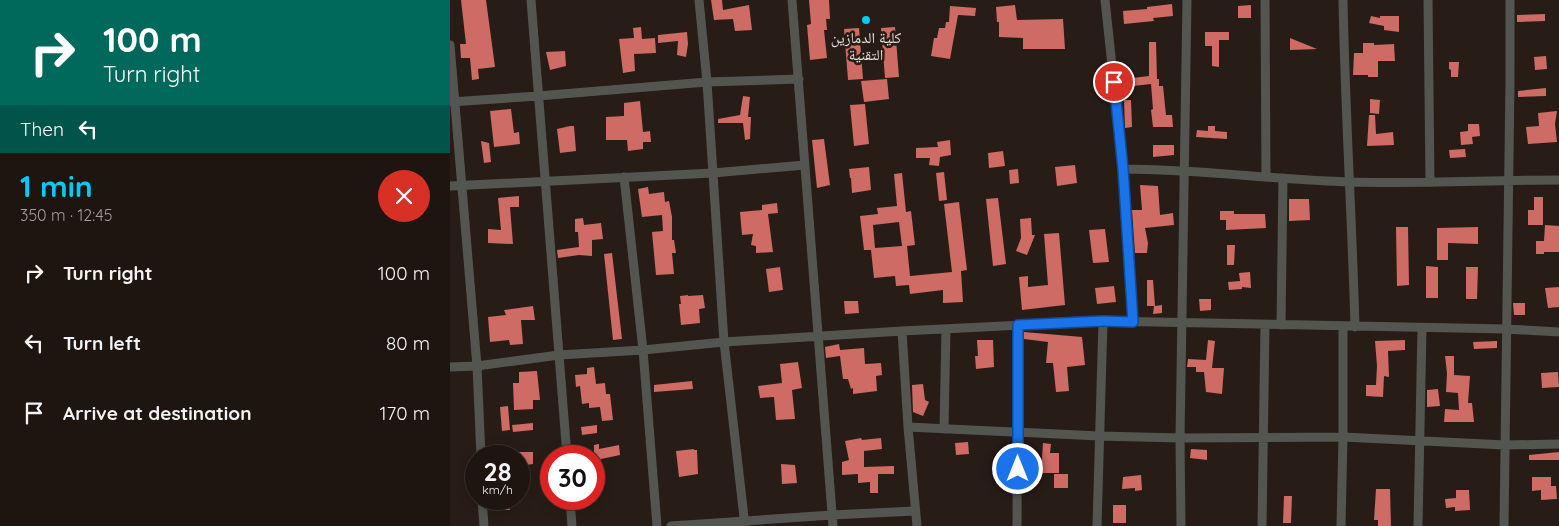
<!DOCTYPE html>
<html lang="en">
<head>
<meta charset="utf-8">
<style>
	body { margin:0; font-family:Quicksand,"Noto Naskh Arabic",sans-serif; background:#261e19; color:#f1f3f6; height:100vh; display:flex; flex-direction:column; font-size:19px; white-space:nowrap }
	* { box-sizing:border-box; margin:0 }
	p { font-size:16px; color:#a19f9f }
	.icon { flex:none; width:28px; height:28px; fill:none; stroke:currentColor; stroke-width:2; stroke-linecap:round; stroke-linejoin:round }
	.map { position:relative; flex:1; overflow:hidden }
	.panel { display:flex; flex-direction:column; background:#1e1510; width:450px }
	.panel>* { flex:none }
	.hud { background:#00695c; color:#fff; overflow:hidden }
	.speed { position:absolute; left:15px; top:445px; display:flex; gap:10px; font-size:25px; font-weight:700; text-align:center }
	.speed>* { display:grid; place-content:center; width:65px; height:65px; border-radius:50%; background:#1e1510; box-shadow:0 2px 12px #0003,0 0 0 1px #3c3430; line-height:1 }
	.speed small { font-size:12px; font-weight:400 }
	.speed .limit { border:8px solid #d22; background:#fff; color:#111 }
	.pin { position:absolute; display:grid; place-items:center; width:42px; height:42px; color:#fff; margin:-21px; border:2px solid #fff; border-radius:50%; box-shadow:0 1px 5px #0007 }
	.me { position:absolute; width:55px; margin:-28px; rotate:0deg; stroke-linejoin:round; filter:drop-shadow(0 0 4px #0008) }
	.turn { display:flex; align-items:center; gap:18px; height:105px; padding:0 20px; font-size:22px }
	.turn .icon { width:65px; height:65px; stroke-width:2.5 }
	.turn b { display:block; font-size:35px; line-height:42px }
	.then { display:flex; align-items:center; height:48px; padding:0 20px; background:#0003; gap:10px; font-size:19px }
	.round { display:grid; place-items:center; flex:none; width:52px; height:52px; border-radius:26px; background:#261e19 }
	.head { display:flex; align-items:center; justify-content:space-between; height:85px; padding:0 20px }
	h1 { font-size:30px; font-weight:700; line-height:38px; color:#03cbf9 }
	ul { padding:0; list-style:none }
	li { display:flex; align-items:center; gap:15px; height:70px; padding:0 20px }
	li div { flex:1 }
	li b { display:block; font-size:19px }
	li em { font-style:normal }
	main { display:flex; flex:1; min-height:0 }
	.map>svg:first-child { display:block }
	.building { fill:#ce6b65; fill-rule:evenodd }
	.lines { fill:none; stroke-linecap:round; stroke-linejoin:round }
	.minor { stroke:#535650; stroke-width:9 }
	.route-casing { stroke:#114b97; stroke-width:12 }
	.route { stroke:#1a73e8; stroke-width:9 }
	.poi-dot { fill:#03cbf9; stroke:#281c16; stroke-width:2 }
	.labels { text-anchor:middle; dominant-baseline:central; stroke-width:5; stroke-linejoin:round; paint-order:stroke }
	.poi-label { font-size:15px; fill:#e8deda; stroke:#281c16 }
</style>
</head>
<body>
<main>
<section class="panel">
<div class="hud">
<div class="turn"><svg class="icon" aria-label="right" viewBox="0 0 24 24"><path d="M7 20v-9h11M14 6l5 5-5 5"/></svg><div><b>100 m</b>Turn right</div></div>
<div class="then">Then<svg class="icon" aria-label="left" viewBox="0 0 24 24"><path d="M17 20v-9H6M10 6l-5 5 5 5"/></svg></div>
</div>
<div class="head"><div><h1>1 min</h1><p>350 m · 12:45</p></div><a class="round" style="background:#d93025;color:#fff"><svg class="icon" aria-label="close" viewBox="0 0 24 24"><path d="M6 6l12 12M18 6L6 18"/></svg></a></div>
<ul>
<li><svg class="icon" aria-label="right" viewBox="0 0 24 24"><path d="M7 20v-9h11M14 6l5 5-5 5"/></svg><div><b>Turn right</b></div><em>100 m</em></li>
<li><svg class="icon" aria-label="left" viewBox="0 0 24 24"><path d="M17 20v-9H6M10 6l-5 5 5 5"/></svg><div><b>Turn left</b></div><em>80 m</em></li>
<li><svg class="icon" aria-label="arrive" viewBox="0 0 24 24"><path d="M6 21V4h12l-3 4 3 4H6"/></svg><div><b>Arrive at destination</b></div><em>170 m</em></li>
</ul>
</section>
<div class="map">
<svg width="1109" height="526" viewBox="0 0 1109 526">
	<rect width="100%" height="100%" fill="#281c16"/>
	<path class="building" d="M11,0H36L45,67L28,69L29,79L22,80L20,58H11L10,44H16Z
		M261,0H272L273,10L299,5L302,30L285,31L283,19L264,20Z
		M359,0H379L380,19H376L377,30H374L377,58L360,60L357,25L361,24Z
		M722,4L723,16L703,18L704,21L674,24L673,11L697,9V7Z
		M565,5L567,20L613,19L615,49H573V38L549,37V22H547L546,7Z
		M801,5V18H788V6Z
		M500,6L526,8L525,16L508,15L500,59L481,56L484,38H487L489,28H495L496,22H499Z
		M1095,14V21L1067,22V15Z
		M921,16L930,18V16H949V32L934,30V26L919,23Z
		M191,27L192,39L205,38L206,53L184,54L185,71L173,73L169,39L184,38L183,28Z
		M445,27L449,77L435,78L431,28Z
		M409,28L413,79L398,80L394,29Z
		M237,32L238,44L236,57L227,55L228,41L208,43V35Z
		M755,32H779V40H769V67L762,66V46H755Z
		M840,38L867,49L840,50Z
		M699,42H706L707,79H709V86H713L716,115H722L723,127H703L701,110L703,109L701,84L674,87V79L699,76Z
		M913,43H924V45L944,44L945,61H928V77H918V75H903L904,53H913Z
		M115,51L116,66L100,70L96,52Z
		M1096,56L1097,69L1085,70L1084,57Z
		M999,62H1009L1008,77H1001V70L999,69Z
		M437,79L439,99L414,102L411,81Z
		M1096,88V96L1068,97V91Z
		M293,96L300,97L298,117H301L300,139L295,140L293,123H268V119L290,115Z
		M920,99L930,100L929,114L920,113Z
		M674,100H681L682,127L675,128Z
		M190,101L193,132L200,131L201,142H193V149L178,151L177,140H156V117L174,116V103Z
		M415,104L419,144L404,146L400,105Z
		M61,109L64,133L69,132L70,144L44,147L40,111Z
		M1107,111L1105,124L1107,142L1078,144L1076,127L1089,126L1088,113Z
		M919,115H925L926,134L943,132L944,145L917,146Z
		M1018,124H1029L1030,136L1022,137L1023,144L1011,145L1010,132L1018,131Z
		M120,126H124L126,151L110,153L107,129Z
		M758,126H765V131L777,132V139L746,137L747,130L758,131Z
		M374,139L380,185L367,188L362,140Z
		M500,140L501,155L490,157L489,166L479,165L480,158H466V148L488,147L487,142Z
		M31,141L39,143L41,162L34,163Z
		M703,145H724V155L703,157Z
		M1015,149L1016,157L1000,158L999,150Z
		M553,151L555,166L539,168L538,153Z
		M625,165L627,183L607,186L605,167Z
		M419,167L421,190L402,193L401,178H400L399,169Z
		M568,169L569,183L560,184L559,170Z
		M494,172L497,200L489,201L486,173Z
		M452,173L456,212L461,211L465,245L457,246L460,276L502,272L494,204L509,202L517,270L511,271L513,302L493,303V290L460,294L459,285L446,286L445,276L424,278L421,250H414L410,216L428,214L427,208L447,206L444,174ZM449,222L452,246L425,248L423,225Z
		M690,185L708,186L710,215L723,213L724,225L695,228L698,243L697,253H685L682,210H692Z
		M198,187L199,194L214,192L215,202L219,201L222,217V240H224L226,253H222L224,274L206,275L202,232L213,231L212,215L192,217L188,189Z
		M69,196V207H60L63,244L38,243V229L51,230L48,198Z
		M1084,197H1093V225H1078V210H1084Z
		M548,198L556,264L543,266L536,199Z
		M839,199H859L860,220L839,221Z
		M327,203L328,213L318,214L323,252L306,253V246L301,245L303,234L292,235L290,212L312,210V205Z
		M770,211H784V214H815L816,228L776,230V220H770Z
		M133,218L134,225L151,223L153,239L142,240V256L129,255L108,258L107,250L129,247L128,232H125V219Z
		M581,218L582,235H585L577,255L566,251L571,238L570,219Z
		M1095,225L1109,226V252H1094V254H1086V241H1094Z
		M946,227H958L959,285L947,286Z
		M1028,227V244L998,243V260H987V228Z
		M655,229L659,262L643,263L639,230Z
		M609,233L615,305L572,310L569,277L578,276V287L598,285L594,234Z
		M777,245H785L784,265H777Z
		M162,253L172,339L163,340L154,254Z
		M976,266L988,267V298H976Z
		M330,267L333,290L319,292L316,269Z
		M1016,267H1028L1027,299H1016Z
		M800,272L801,288L792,287V289L779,290L778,282L790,281L789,273Z
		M697,280H703L705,306L712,305V313L703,314L704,306H697Z
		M664,286L666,302L647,304L645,288Z
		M1109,287V307L1098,308L1095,288Z
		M238,295V296L253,295L255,308L249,309L250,323L231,325L229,304H231L230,296Z
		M749,299H761V310L750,311Z
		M394,301H408L409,313L395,314Z
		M1063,303H1075V315H1064Z
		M83,306L85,320H71L73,344L60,345L59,340L40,342L38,317L56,315L54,310Z
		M574,332L632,337L635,365L617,367L619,391L606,392L603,363H596L598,342L574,339Z
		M527,340H543L544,367L526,369L525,356H528Z
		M758,340L765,341L762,368H774L772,394L756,392L754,372H746V367H737L738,359L756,360Z
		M955,340V350L938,351L939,377L934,376L933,397L916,396V385H926L927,366L925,341Z
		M1047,341V348L1024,349L1023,342Z
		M389,344L390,350L414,348L415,364L431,363L432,375L426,376L427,391L403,394V388L401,389L398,379H393L390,356L376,358L375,347Z
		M995,356H1004V375L1020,376L1018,403H1022L1024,422H994L995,409L1009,410L1008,393L996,392L997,373Z
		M348,362L352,388L342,390L345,419L326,420L324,397L310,398L308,386L332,383L330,364Z
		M144,367L146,384L155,383L156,394H160L163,420L152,421L150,407L139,408V403L132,404L130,386L126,387L125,375L137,374V368Z
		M87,371L90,400H83V409L64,410L63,383H69V372Z
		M1108,372L1109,387L1092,388L1091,373Z
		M242,381L243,389L204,392V385Z
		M473,384L475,400L479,402L473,416L463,412L462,385Z
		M988,389L990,406L977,407V390Z
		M58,406L60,430L52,431L50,407Z
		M83,423V430L63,432L62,425Z
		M147,425V433L132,435L131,427Z
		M411,438L412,440L431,438L432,449L414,451V467L444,466V474H428V493H420V482L408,483V474L392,475V462L399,460L395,441Z
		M518,442L519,454L506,455L505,443Z
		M593,443L601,444L600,453H609V473H591Z
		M149,444V449L169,445L170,455L151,459L153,480L146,481L144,466V445Z
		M244,449V450H247L248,474L229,477L226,451Z
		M741,449L757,450V460L740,458Z
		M69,452H83V464L69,466Z
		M1109,452V460H1079V455Z
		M331,464L345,465L347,483L332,484Z
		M604,474H618V488H604Z
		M691,475L692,490L685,491V488L672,489L673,477Z
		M1082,477H1101V486H1106L1107,499L1091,500V490L1082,491Z
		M926,489H940L941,526H928V520H924Z
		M1006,490H1019L1020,510L1005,511V507L996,508L995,499L1006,498Z
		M834,496H842L841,523H833Z
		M47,499H60V510H47Z
		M663,505H676V523H663Z"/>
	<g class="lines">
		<path class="minor" d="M81,0L117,456
			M249,0L257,82L274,342L295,526
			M342,0L383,526
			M655,0L673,169L683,322
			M815,0L816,177
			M893,0C895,109 902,218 905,327
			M978,0L980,182
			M0,45L27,366L31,456
			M0,102L88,96L257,82L349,79
			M673,169C749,169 825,180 900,182C970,184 1040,180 1109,180
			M174,177L193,350L207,526
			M0,186L263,173L355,165
			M831,325L833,178
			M452,331L458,427L467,526
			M0,367L27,366L109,355L193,350L274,342L452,331L653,321L1056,329L1109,332
			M458,427L649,436L730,438L893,437L1055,445L1109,444
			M494,429L496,329
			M32,499L34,526
			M120,499L122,526
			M221,526L382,515L465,511
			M567,526L568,325
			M647,526L653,321
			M731,526L730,438L737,0
			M812,526L815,325
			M891,526L893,437V326
			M968,526L972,328
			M1054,526L1060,82V0"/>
	</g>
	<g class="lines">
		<defs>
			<path id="route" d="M568,469V325L653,321L683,322L673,169L664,82"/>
		</defs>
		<use href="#route" class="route-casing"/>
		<use href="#route" class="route"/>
	</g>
	<circle class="poi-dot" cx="416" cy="20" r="5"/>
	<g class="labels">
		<g class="poi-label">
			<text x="416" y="37">كلية الدمازين<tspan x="416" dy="17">التقنية</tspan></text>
		</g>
	</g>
</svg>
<div class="speed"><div>28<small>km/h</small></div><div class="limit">30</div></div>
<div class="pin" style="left:664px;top:82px;background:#d93025"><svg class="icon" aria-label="arrive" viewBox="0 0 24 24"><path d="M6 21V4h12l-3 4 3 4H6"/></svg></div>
<svg class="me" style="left:568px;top:469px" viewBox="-20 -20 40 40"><circle r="17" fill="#1a73e8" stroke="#fff" stroke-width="3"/><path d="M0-11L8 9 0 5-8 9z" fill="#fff"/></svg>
</div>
</main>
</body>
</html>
